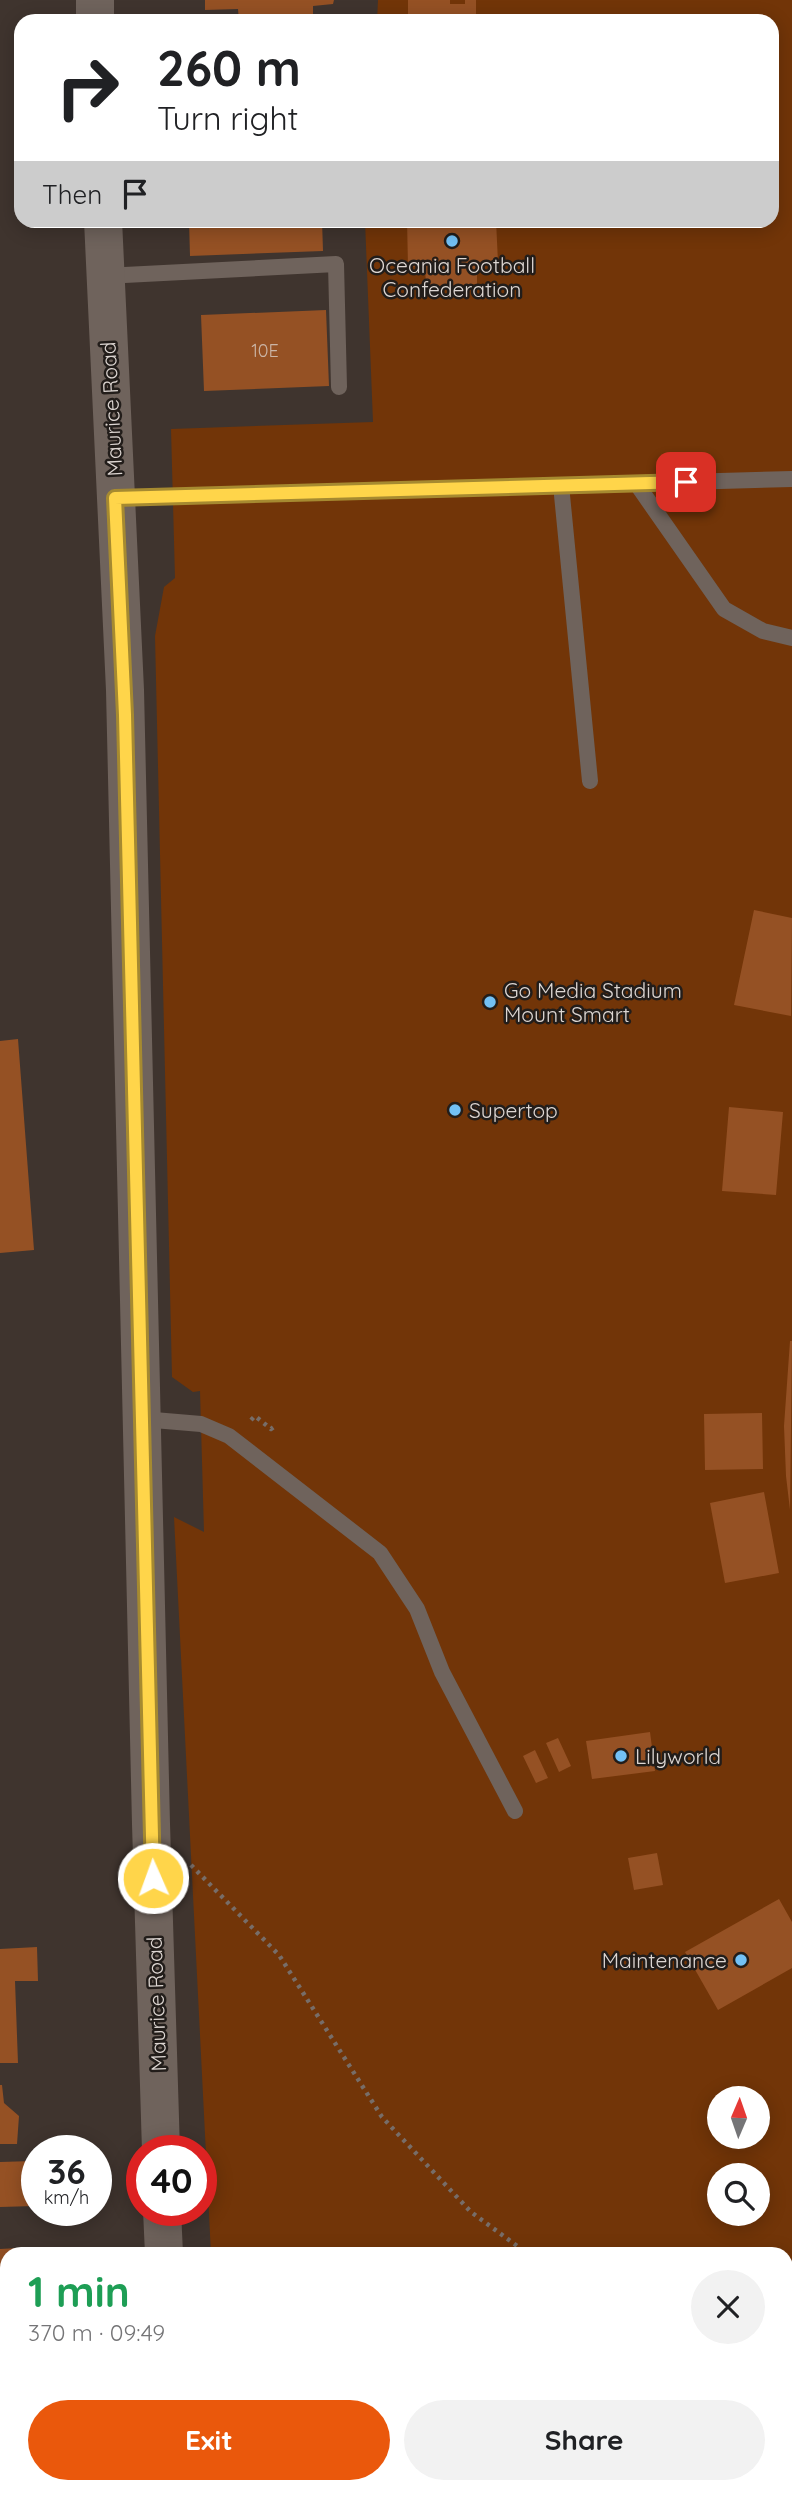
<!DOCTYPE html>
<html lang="en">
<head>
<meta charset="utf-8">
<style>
	body { margin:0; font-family:Quicksand,sans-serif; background:#f2f2f2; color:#202124; height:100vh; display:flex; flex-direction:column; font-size:26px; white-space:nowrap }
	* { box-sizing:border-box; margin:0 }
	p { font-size:23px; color:#757577 }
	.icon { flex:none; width:38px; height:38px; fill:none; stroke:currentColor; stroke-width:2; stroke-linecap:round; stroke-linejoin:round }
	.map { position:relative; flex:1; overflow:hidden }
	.drawer { position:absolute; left:0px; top:2247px; width:793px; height:247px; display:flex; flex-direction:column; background:#fff; border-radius:21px 21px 0 0; box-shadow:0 4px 18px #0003 }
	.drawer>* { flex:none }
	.top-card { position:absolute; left:14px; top:14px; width:765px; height:214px; border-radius:21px; box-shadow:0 4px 18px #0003; background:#fff; color:#202124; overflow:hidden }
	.needle { width:46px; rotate:2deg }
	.buttons { position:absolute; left:707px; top:2086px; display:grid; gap:14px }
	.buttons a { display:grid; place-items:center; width:63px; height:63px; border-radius:50%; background:#fff; box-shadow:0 4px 18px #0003; font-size:35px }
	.speed { position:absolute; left:21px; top:2135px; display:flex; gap:14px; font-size:35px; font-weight:700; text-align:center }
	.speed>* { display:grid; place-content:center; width:91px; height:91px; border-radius:50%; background:#fff; box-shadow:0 4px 18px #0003; line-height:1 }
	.speed small { font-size:18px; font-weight:400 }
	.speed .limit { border:10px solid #d22; background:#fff; color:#111 }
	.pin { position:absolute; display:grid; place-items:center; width:60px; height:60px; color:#fff; margin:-30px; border-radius:14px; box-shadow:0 4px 10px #0006 }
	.me { position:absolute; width:77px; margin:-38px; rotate:358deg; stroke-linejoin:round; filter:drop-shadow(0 0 5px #0008) }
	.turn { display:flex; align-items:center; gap:24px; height:147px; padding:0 28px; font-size:32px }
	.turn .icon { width:91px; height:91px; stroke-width:2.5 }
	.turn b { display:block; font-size:49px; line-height:60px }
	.then { display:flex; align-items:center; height:66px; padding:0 28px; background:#0003; gap:14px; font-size:26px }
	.round { display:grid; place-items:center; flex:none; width:74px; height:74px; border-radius:37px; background:#f2f2f2 }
	.overview { display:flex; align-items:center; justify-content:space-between; height:119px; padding:0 28px }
	h1 { font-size:42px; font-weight:800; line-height:52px; color:#1e9e55 }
	.primary-button { display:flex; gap:14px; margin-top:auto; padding:14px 28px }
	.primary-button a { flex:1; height:80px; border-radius:42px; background:#ea580c; color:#fff; font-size:28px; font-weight:800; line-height:80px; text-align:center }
	.primary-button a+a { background:#f2f2f2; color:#202124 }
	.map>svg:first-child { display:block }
	.green { fill:#723508; fill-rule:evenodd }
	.building { fill:#955124 }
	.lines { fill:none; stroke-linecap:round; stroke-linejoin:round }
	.path { stroke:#776d68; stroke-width:4.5; stroke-dasharray:3.5 5; stroke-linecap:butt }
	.lane { stroke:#6f635c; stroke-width:16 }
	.secondary { stroke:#6f635c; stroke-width:38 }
	.primary { stroke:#2f7ca0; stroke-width:38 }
	.route-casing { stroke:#a68a30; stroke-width:18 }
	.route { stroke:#ffd54a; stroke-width:12 }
	.poi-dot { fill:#73c1f5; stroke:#221d1a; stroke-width:2.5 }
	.labels { text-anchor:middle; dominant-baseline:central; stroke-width:5; stroke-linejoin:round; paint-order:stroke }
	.number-label { font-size:18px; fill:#cbb5a6 }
	.poi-label { font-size:21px; fill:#ddd6d2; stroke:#221d1a; text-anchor:start }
	.street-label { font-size:21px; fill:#ddd6d2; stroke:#221d1a }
</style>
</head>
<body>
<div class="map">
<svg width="792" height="2493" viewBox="0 0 792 2493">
	<rect width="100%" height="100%" fill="#3f342e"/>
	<path class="green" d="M378,0H792V2400L786,2401V2254H211L174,1517L204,1532L200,1391L193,1392L172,1377L155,636L164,587L175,578L171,429L373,422L365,221L772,220V21H377ZM719,2098H758V2137H719ZM719,2175H758V2214H719Z"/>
	<path class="building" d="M205,0H334L333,4L313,6V21H239L238,9L205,10Z
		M408,0H450V4H465V0H476V21H408Z
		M189,220H322L323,251L190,256Z
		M407,220H496L498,262L477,264V284L426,287L425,266L408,267Z
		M326,310L329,386L204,391L201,315Z
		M754,910L792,918L791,1016L734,1005Z
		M18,1039L34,1250L0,1253V1041Z
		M729,1107L783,1112L776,1195L722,1191Z
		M790,1341H792L790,1510L786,1476L784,1426Z
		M762,1413L763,1469L705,1470L704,1414Z
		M764,1492L779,1573L725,1583L710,1503Z
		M650,1732L655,1771L592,1779L586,1741Z
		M558,1738L571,1766L559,1772L546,1743Z
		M535,1750L548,1778L536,1783L523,1756Z
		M657,1853L663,1885L634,1890L628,1858Z
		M779,1899L792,1922V1968L718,2010L685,1952Z
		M37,1947L38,1981H15L18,2063H0V1949Z
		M0,2085H2L4,2103L19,2116L17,2144H0Z
		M33,2161L35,2206L0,2207V2162Z
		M36,2247V2254H7V2290L0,2291V2249Z
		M7,2308V2420L0,2421V2309Z"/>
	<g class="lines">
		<path class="path" d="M251,1420L255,1416L271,1429L275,1426
			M191,1865L279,1955L382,2117L471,2212L528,2254
			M786,2279H792"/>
		<path class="lane" d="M105,276L336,264L339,387
			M636,483L724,609L763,631L792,638
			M561,485L590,781
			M116,498L792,479
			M142,1419L201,1424L229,1436L380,1553L417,1609L442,1672L515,1811"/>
		<path class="secondary" d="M95,0V21
			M103,220L125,690L151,1824L161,2151
			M162,2210L164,2254
			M169,2487V2493"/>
		<path class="primary" d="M786,2458H792
			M253,2487L259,2493
			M461,2493L519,2487"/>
	</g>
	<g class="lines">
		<defs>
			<path id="route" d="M153,1878L125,715L115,498L686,482"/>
		</defs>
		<use href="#route" class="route-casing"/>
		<use href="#route" class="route"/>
	</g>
	<g class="poi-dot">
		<circle cx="452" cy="241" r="7"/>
		<circle cx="490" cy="1002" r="7"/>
		<circle cx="455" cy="1110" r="7"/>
		<circle cx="621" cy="1756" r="7"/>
		<circle cx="741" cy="1960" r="7"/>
	</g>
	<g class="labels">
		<g class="number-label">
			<text x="265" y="350">10E</text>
		</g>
		<g class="poi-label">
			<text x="452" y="265" text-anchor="middle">Oceania Football<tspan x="452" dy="24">Confederation</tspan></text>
			<text x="504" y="990">Go Media Stadium<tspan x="504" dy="24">Mount Smart</tspan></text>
			<text x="469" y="1110">Supertop</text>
			<text x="635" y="1756">Lilyworld</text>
			<text x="727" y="1960" text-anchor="end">Maintenance</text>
		</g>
		<g class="street-label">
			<text transform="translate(111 409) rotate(-93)">Maurice Road</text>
			<text transform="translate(156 2004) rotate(-92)">Maurice Road</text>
		</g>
	</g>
</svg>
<div class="buttons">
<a><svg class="needle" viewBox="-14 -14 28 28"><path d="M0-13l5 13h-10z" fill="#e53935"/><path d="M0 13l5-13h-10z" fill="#757577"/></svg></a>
<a><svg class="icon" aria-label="search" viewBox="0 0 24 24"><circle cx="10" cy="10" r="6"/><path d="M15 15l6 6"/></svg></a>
</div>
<div class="speed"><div>36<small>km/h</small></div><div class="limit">40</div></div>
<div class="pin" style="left:686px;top:482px;background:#d93025"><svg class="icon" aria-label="arrive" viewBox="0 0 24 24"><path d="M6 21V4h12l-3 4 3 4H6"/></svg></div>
<svg class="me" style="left:153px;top:1878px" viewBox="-20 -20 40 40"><circle r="17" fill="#ffd54a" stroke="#fff" stroke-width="3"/><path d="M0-11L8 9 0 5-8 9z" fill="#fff"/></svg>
<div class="top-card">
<div class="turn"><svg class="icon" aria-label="right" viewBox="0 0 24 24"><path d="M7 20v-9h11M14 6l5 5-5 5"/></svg><div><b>260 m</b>Turn right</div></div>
<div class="then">Then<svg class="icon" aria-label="arrive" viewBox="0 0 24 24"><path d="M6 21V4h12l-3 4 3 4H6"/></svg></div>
</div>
<section class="drawer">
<div class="overview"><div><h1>1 min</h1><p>370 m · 09:49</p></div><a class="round"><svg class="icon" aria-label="close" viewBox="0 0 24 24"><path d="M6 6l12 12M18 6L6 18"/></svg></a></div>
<div class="primary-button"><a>Exit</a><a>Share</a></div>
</section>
</div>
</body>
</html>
